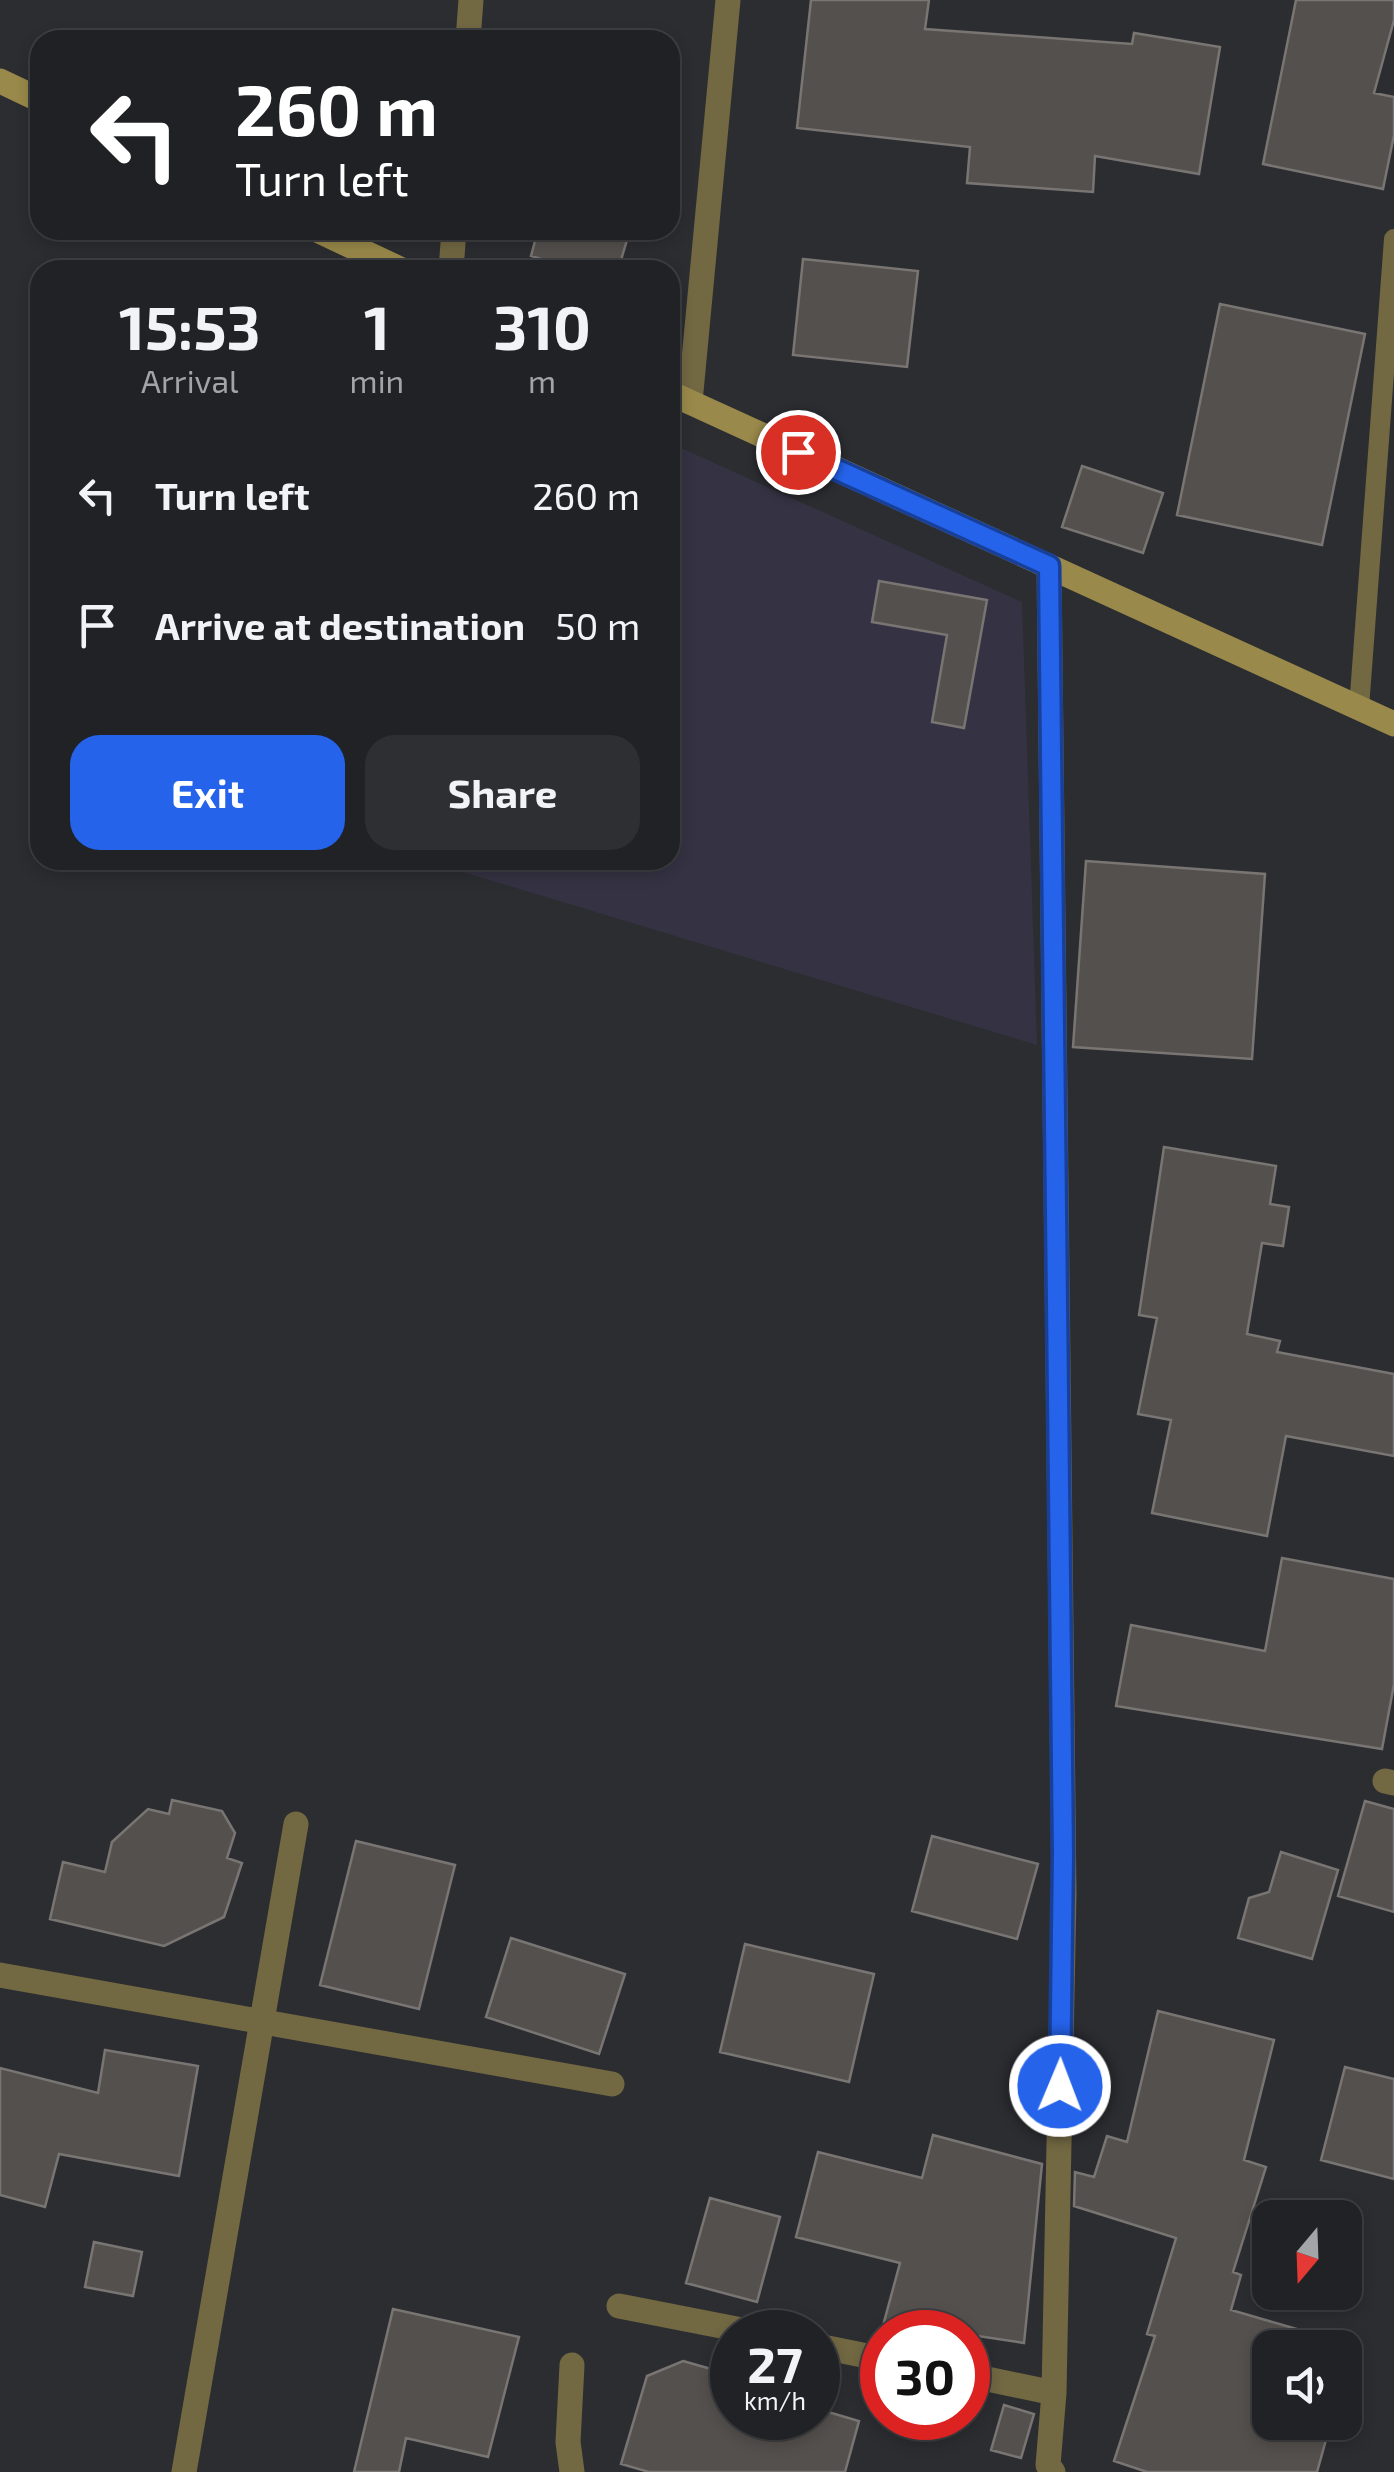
<!DOCTYPE html>
<html lang="en">
<head>
<meta charset="utf-8">
<style>
	body { margin:0; font-family:"Exo 2",sans-serif; background:#2d2f32; color:#f1f3f6; height:100vh; display:flex; flex-direction:column; font-size:38px; white-space:nowrap }
	* { box-sizing:border-box; margin:0 }
	p { font-size:32px; color:#a2a4a7 }
	.icon { flex:none; width:55px; height:55px; fill:none; stroke:currentColor; stroke-width:2; stroke-linecap:round; stroke-linejoin:round }
	.map { position:relative; flex:1; overflow:hidden }
	.side { position:absolute; left:30px; top:260px; width:650px; height:610px; display:flex; flex-direction:column; background:#212225; border-radius:30px; box-shadow:0 5px 15px #0003,0 0 0 2px #3e3f42 }
	.side>* { flex:none }
	.banner { position:absolute; left:30px; top:30px; width:650px; height:210px; border-radius:30px; box-shadow:0 5px 15px #0003,0 0 0 2px #3e3f42; background:#202124; color:#fff; overflow:hidden }
	.needle { width:65px; rotate:199deg }
	.tools { position:absolute; left:1252px; top:2200px; display:grid; gap:20px }
	.tools a { display:grid; place-items:center; width:110px; height:110px; border-radius:20px; background:#212225; box-shadow:0 5px 15px #0003,0 0 0 2px #3e3f42; font-size:50px }
	.speed { position:absolute; left:710px; top:2310px; display:flex; gap:20px; font-size:50px; font-weight:700; text-align:center }
	.speed>* { display:grid; place-content:center; width:130px; height:130px; border-radius:50%; background:#212225; box-shadow:0 5px 15px #0003,0 0 0 2px #3e3f42; line-height:1 }
	.speed small { font-size:25px; font-weight:400 }
	.speed .limit { border:15px solid #d22; background:#fff; color:#111 }
	.pin { position:absolute; display:grid; place-items:center; width:85px; height:85px; color:#fff; margin:-42px; border:5px solid #fff; border-radius:50%; box-shadow:0 2px 10px #0007 }
	.me { position:absolute; width:110px; margin:-55px; rotate:1deg; stroke-linejoin:round; filter:drop-shadow(0 0 8px #0008) }
	.turn { display:flex; align-items:center; gap:35px; height:210px; padding:0 40px; font-size:45px }
	.turn .icon { width:130px; height:130px; stroke-width:2.5 }
	.turn b { display:block; font-size:70px; line-height:85px }
	.eta { display:flex; justify-content:space-evenly; align-items:center; height:170px; text-align:center }
	.eta b { font-size:60px; font-weight:700; line-height:70px }
	.button { display:flex; gap:20px; margin-top:auto; padding:20px 40px }
	.button a { flex:1; height:115px; border-radius:30px; background:#2563eb; color:#fff; font-size:40px; font-weight:700; line-height:115px; text-align:center }
	.button a+a { background:#2d2f32; color:#f1f3f6 }
	ul { padding:0; list-style:none }
	li { display:flex; align-items:center; gap:30px; height:130px; padding:0 40px }
	li div { flex:1 }
	li b { display:block; font-size:38px }
	li em { font-style:normal }
	.map>svg:first-child { display:block }
	.education { fill:#353243 }
	.building { fill:#54504d; stroke:#797573; stroke-width:2.5 }
	.lines { fill:none; stroke-linecap:round; stroke-linejoin:round }
	.lane { stroke:#726842; stroke-width:20 }
	.street { stroke:#726842; stroke-width:25 }
	.secondary { stroke:#99894a; stroke-width:25 }
	.route-casing { stroke:#184099; stroke-width:25 }
	.route { stroke:#2563eb; stroke-width:18 }
</style>
</head>
<body>
<div class="map">
<svg width="1394" height="2472" viewBox="0 0 1394 2472">
	<rect width="100%" height="100%" fill="#2c2d31"/>
	<path class="education" d="M670,443L1022,602L1037,1045L423,860H670Z"/>
	<path class="building" d="M811,0H929L925,29L1132,44L1134,33L1220,47L1199,174L1095,156L1093,192L967,183L970,147L797,128Z
		M1296,0H1394V20L1374,93L1394,97V135L1383,189L1263,164Z
		M538,230H630L618,270H578L531,256Z
		M803,259L918,271L907,367L793,355Z
		M1220,304L1365,334L1322,545L1177,515Z
		M1082,466L1163,493L1143,553L1062,527Z
		M879,581L987,600L964,728L932,722L947,635L872,622Z
		M1086,861L1265,874L1252,1059L1073,1047Z
		M1164,1147L1276,1166L1270,1204L1289,1207L1283,1246L1262,1243L1247,1334L1280,1341L1277,1352L1394,1374V1456L1286,1436L1267,1536L1152,1513L1171,1420L1138,1414L1157,1318L1139,1315Z
		M1282,1558L1394,1579V1684L1382,1749L1116,1706L1131,1625L1265,1651Z
		M172,1800L222,1811L235,1833L227,1858L242,1863L224,1917L164,1946L50,1919L63,1862L105,1872L112,1842L148,1809L169,1814Z
		M1365,1801L1394,1809V1912L1338,1896Z
		M932,1836L1038,1864L1017,1939L912,1911Z
		M356,1841L455,1865L419,2009L320,1985Z
		M1281,1852L1338,1870L1312,1959L1238,1938L1249,1898L1269,1892Z
		M511,1938L625,1974L599,2054L486,2017Z
		M745,1944L874,1974L849,2082L720,2052Z
		M1158,2011L1274,2040L1244,2160L1266,2167L1233,2272L1241,2275L1231,2310L1331,2339L1330,2348H1270V2422H1331L1317,2472H1147L1114,2461L1155,2336L1147,2334L1176,2238L1074,2206L1075,2172L1094,2177L1107,2136L1127,2142Z
		M105,2050L198,2066L179,2176L59,2154L45,2207L0,2195V2068L98,2093Z
		M1345,2067L1394,2079V2179L1321,2160Z
		M933,2135L1042,2164L1024,2343L884,2322L900,2263L796,2237L818,2152L922,2178Z
		M710,2198L780,2217L757,2302L686,2283Z
		M94,2242L142,2252L133,2296L85,2287Z
		M393,2309L519,2337L488,2457L406,2438L399,2472H354Z
		M683,2361L732,2375V2418H818V2409L859,2421L845,2472H649L621,2464L647,2376Z
		M1004,2405L1034,2414L1021,2458L991,2450Z"/>
	<g class="lines">
		<path class="lane" d="M1359,708L1394,239"/>
		<path class="street" d="M468,40L471,0
			M451,270L454,230
			M690,402L728,0
			M1049,567L1064,1894L1054,2393L1048,2465L1053,2472
			M1385,1781L1394,1783
			M0,1975L612,2084
			M619,2306L752,2332
			M818,2346L882,2359
			M572,2365L568,2442L572,2472
			M968,2375L1054,2393
			M184,2472L296,1824"/>
		<path class="secondary" d="M0,81L40,100
			M317,230L402,270
			M670,393L1394,724"/>
	</g>
	<g class="lines">
		<defs>
			<path id="route" d="M798,452L1049,566L1063,1855L1060,2086"/>
		</defs>
		<use href="#route" class="route-casing"/>
		<use href="#route" class="route"/>
	</g>
</svg>
<div class="tools">
<a><svg class="needle" viewBox="-14 -14 28 28"><path d="M0-13l5 13h-10z" fill="#e53935"/><path d="M0 13l5-13h-10z" fill="#a2a4a7"/></svg></a>
<a><svg class="icon" aria-label="sound" viewBox="0 0 24 24"><path d="M4 9h4l5-4v14l-5-4H4zM17 9q2 3 0 6"/></svg></a>
</div>
<div class="speed"><div>27<small>km/h</small></div><div class="limit">30</div></div>
<div class="pin" style="left:798px;top:452px;background:#d93025"><svg class="icon" aria-label="arrive" viewBox="0 0 24 24"><path d="M6 21V4h12l-3 4 3 4H6"/></svg></div>
<svg class="me" style="left:1060px;top:2086px" viewBox="-20 -20 40 40"><circle r="17" fill="#2563eb" stroke="#fff" stroke-width="3"/><path d="M0-11L8 9 0 5-8 9z" fill="#fff"/></svg>
<div class="banner">
<div class="turn"><svg class="icon" aria-label="left" viewBox="0 0 24 24"><path d="M17 20v-9H6M10 6l-5 5 5 5"/></svg><div><b>260 m</b>Turn left</div></div>
</div>
<section class="side">
<div class="eta">
<div><b>15:53</b><p>Arrival</p></div>
<div><b>1</b><p>min</p></div>
<div><b>310</b><p>m</p></div>
</div>
<ul>
<li><svg class="icon" aria-label="left" viewBox="0 0 24 24"><path d="M17 20v-9H6M10 6l-5 5 5 5"/></svg><div><b>Turn left</b></div><em>260 m</em></li>
<li><svg class="icon" aria-label="arrive" viewBox="0 0 24 24"><path d="M6 21V4h12l-3 4 3 4H6"/></svg><div><b>Arrive at destination</b></div><em>50 m</em></li>
</ul>
<div class="button"><a>Exit</a><a>Share</a></div>
</section>
</div>
</body>
</html>
